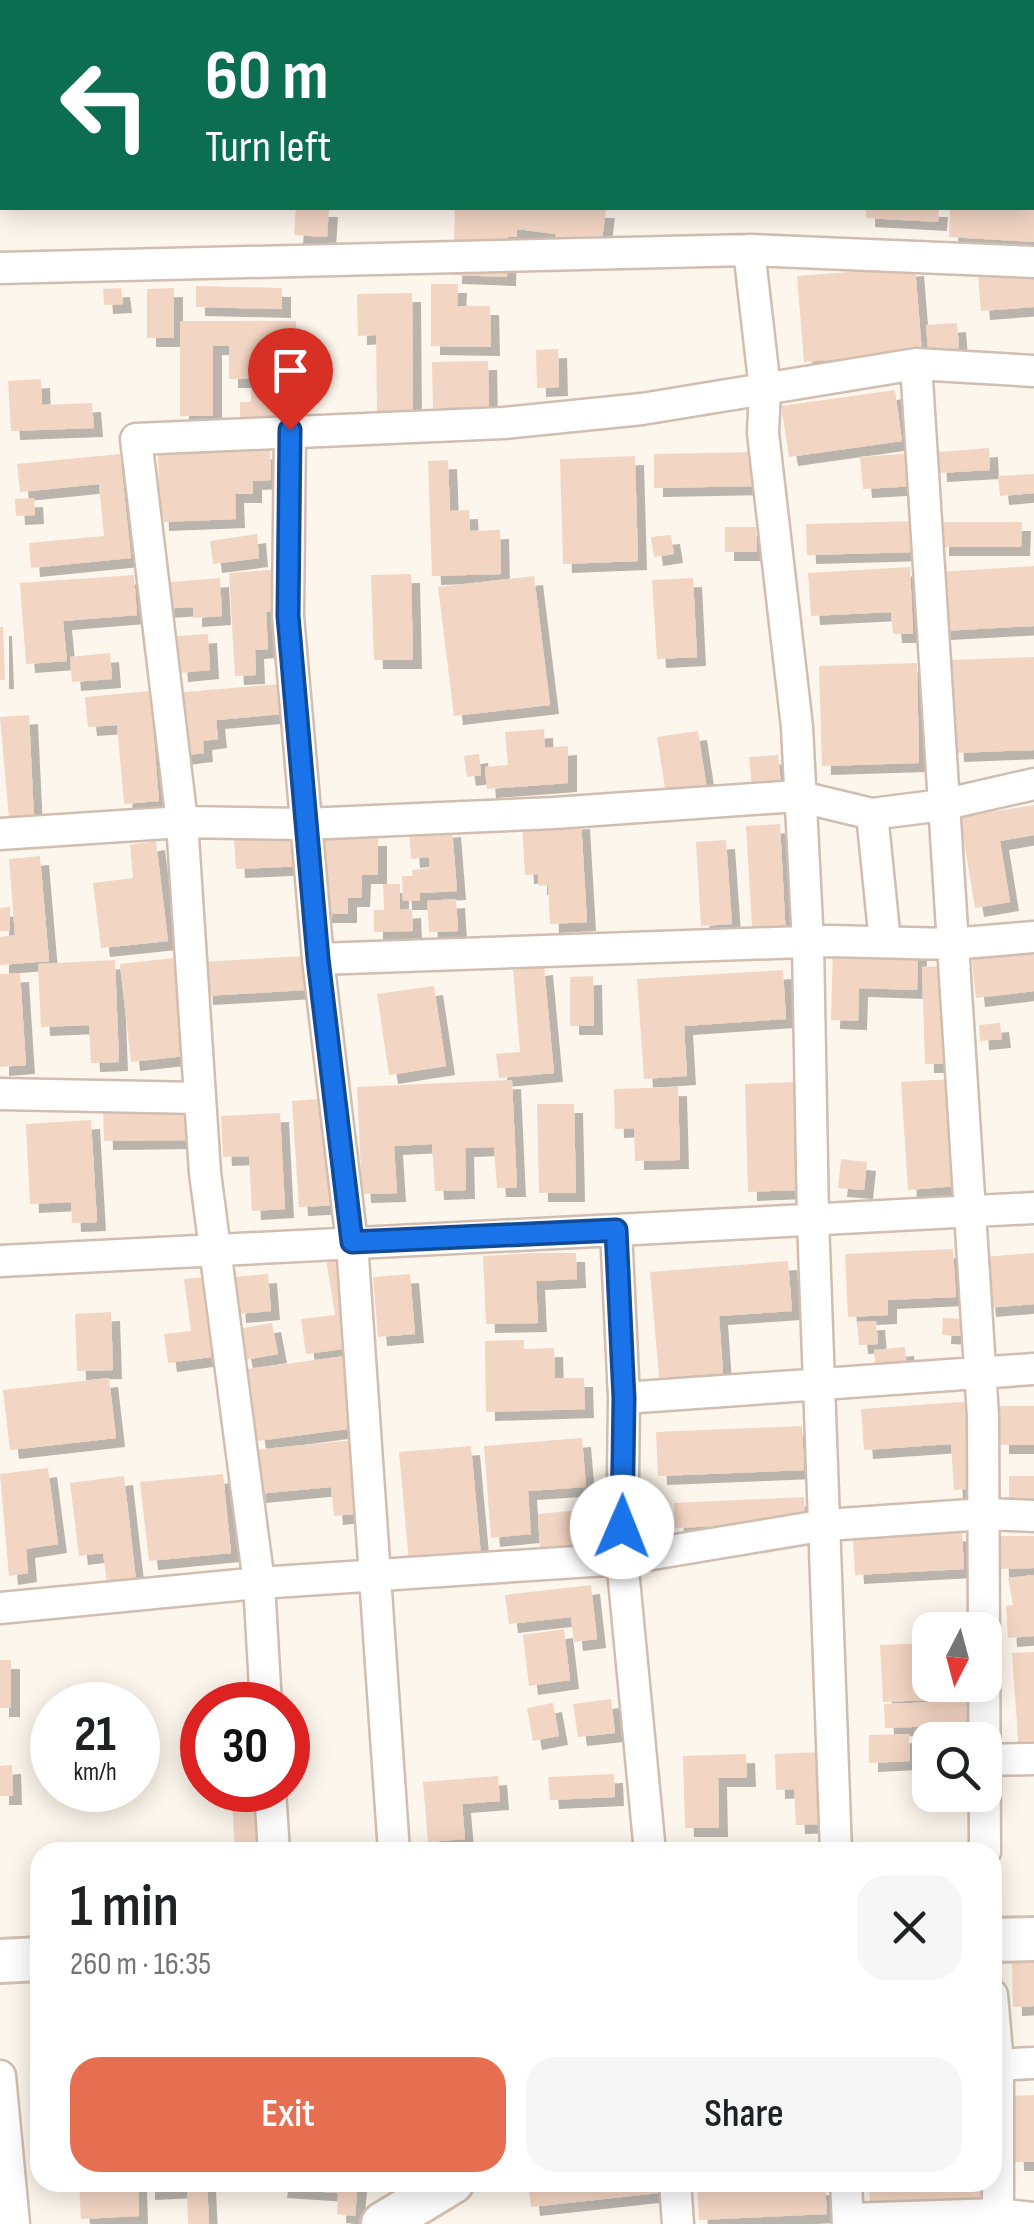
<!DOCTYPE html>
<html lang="en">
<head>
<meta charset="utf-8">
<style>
	body { margin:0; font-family:"Sofia Sans Condensed",sans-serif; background:#f6f6f6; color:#202124; height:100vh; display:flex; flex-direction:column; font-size:38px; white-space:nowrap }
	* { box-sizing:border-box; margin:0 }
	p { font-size:32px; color:#757577 }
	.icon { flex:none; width:55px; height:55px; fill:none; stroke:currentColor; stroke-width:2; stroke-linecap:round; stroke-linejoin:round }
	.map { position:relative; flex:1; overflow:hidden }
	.side { position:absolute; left:30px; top:1842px; width:972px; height:350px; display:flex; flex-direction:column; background:#fff; border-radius:30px; box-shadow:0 5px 25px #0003 }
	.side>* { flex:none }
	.top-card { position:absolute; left:0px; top:0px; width:1035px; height:210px; box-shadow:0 5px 25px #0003; background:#0b6e4f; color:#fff; overflow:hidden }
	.needle { width:65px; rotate:186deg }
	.tools { position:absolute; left:912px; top:1612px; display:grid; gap:20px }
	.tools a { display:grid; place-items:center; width:90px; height:90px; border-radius:20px; background:#fff; box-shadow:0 5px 25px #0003; font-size:50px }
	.speed { position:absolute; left:30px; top:1682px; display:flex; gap:20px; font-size:50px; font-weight:700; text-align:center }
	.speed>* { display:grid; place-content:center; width:130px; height:130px; border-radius:50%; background:#fff; box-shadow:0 5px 25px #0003; line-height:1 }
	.speed small { font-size:25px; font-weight:400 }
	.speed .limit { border:15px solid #d22; background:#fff; color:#111 }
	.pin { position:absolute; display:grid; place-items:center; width:85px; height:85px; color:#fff; margin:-102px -42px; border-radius:50% 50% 50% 0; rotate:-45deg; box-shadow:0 0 10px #0007 }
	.pin .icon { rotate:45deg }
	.me { position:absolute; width:110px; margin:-55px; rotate:1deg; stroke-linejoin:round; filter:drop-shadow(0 0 8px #0008) }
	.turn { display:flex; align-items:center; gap:35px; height:210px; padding:0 40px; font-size:45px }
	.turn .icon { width:130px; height:130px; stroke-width:2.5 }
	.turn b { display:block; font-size:70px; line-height:85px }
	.round { display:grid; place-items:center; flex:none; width:105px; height:105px; border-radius:30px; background:#f6f6f6 }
	.summary { display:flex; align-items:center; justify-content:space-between; height:170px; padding:0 40px }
	h1 { font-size:60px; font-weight:600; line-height:75px }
	.button { display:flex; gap:20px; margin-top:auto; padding:20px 40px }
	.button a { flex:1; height:115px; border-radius:30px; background:#e76f51; color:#fff; font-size:40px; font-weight:600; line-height:115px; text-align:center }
	.button a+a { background:#f6f6f6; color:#202124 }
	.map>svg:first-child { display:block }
	.building { fill:#f3d5c3; filter:url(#shadow) }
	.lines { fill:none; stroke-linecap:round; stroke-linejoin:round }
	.street-casing { stroke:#d1beb0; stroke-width:35 }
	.secondary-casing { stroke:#d6c0b0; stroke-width:48 }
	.street { stroke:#fff; stroke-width:30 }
	.secondary { stroke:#fff; stroke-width:42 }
	.route-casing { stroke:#114b97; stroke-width:25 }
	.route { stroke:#1a73e8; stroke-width:18 }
</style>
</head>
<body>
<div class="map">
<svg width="1034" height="2224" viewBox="0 0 1034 2224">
	<defs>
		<filter id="shadow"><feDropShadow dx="9" dy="9" stdDeviation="0" flood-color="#0004"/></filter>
	</defs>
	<rect width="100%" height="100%" fill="#fdf6ec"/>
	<path class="building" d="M296,208H329L327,237L294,235Z
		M455,208L606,209L601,248L555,242L556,234L517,229V237H508L507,277L453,275Z
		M866,208H939L938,222L866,218Z
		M950,208H1034V242L949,237Z
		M915,267L922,353L804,362L797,276Z
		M1034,271V307L981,311L978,275Z
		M431,284H458L457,306H490L491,347L431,346Z
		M196,286L282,288V309L196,307Z
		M121,288L123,304L104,305L103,289Z
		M174,288V338H147V289Z
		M412,293L413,411L377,412L376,335L358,336L357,294Z
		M180,321H296L295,424L240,423V402H251V379H229V346H213V416H180Z
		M957,323L959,348L928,350L926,325Z
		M558,349L559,387L537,388L536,350Z
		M488,361L489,407L433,408L432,362Z
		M41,379L42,405L92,403L94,428L11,431L8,381Z
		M895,390L902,441L789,457L781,406Z
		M989,448L990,470L938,473L937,452Z
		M270,450L271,480L253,481V494H235L236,519L160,522L158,454Z
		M758,452L759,486L654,488V454Z
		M914,453L916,486L863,489L860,457Z
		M120,454L131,558L31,568L29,543L104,536L99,484L20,492L17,464Z
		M635,456L638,561L563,564L560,459Z
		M448,460L450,511L469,510L470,531L500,530L501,574L432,576L428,461Z
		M1034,474V493L1000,496L998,476Z
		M34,498L35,515L16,516L15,499Z
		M917,521L918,552L807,555L806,524Z
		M940,522H1022L1021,547H940Z
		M725,527H756L757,552H725Z
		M257,534L259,558L213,564L210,541Z
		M671,535L674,554L654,557L651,537Z
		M1034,566V626L942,631L938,572Z
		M910,567L913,634H893L891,612L811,616L808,573Z
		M281,569L283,611L266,612L268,649L255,650L256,675L235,676L229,573Z
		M411,574L413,660H374L371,575Z
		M134,575L137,615L63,621L67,661L26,664L20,583Z
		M534,576L550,705L454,716L438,587Z
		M220,578L222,616L193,618V607L161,609L159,583Z
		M693,578L697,657L657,659L652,580Z
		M0,627H3L5,680H0Z
		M208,634L210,670L179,673L176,636Z
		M110,653L112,679L72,682L70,657Z
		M1034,657V750L955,753L951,660Z
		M917,663L919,763L822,766L819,666Z
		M281,684L283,714L216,720L218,739L203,741L204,753L179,756L173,693Z
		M150,691L159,801L124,804L117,725L88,727L85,697Z
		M29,715L34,819H9L0,717Z
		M544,729L545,748L568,746V783L487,789L485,767L508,765L505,732Z
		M698,731L707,790L666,795L657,737Z
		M479,754L481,775L467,777L464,756Z
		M778,755L781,785L752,788L749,757Z
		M1034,805V835L1000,841L1010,902L975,908L960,817Z
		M581,820L587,922L550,924L548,885L538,886V874L525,875L522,824Z
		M780,824L786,939L753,942L746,826Z
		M452,828L457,891L420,893V901H403L402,876H413L412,870L430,868L429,857L411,859L409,832Z
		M303,835L304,866L236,869L234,839Z
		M325,837H378V875H362L361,898H348V914H323Z
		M726,840L732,924L701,926L696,842Z
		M156,841L168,941L101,948L93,883L133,878L130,845Z
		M40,856L49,961L0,965V937L15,935L9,859Z
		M383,884H400V910L412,909L413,931L374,932V910H384Z
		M456,899L458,931L429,932L427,901Z
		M10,907V931H0V908Z
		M1034,945V991L976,998L971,952Z
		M833,947L918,950L917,990L859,988L858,1021L831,1020Z
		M304,956L306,990L204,996L202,962Z
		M173,958L185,1056L131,1062L120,964Z
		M115,960L119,1062L91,1063L89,1025L41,1027L38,964Z
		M544,966L554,1073L499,1078L496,1054L520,1052L513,970Z
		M943,966L946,1064H925L922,967Z
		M783,970L786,1019L684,1026L687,1076L644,1079L637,979Z
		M20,973L26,1065L0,1067V974Z
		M593,976L594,1026H570V977Z
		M434,986L446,1066L389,1075L377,994Z
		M1000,1023L1002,1039L980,1041L979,1025Z
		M949,1079L957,1186L908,1190L901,1082Z
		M512,1080L517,1188H497L494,1147L465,1148L466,1190L435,1191L432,1144L394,1146L397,1193L362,1194L357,1087Z
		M793,1082L797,1190L748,1192L745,1084Z
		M678,1087L680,1160L635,1161L634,1128L615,1129L614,1089Z
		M332,1098L340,1205L299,1207L292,1101Z
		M537,1104H574L576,1193H539Z
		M189,1105L190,1140L104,1141L103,1107Z
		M280,1113L285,1209L252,1211L249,1156L223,1157L221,1116Z
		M91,1120L97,1222L72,1223L71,1202L30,1204L26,1124Z
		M841,1159L867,1162L864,1190L838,1188Z
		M953,1249L956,1297L888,1300V1315L848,1317L845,1254Z
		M534,1253H576L577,1279L536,1281L538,1323L486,1324L483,1256Z
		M1034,1253V1304L987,1308L983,1257Z
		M346,1256L358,1347L306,1354L301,1319L335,1315L326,1259Z
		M788,1261L792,1311L719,1316L723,1373L659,1378L650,1272Z
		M268,1274L271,1311L237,1314L234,1277Z
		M410,1274L415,1334L378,1337L373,1277Z
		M207,1277L218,1356L168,1363L164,1334L191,1331L184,1279Z
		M111,1312L113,1370L77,1371L75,1314Z
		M943,1318L962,1319V1336L942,1335Z
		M876,1321L878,1344L859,1345L857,1322Z
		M272,1323L278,1354L244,1360L238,1329Z
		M524,1340V1349L554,1348L555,1378H584L585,1409L486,1412L485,1341Z
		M905,1347L907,1370L876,1372L874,1350Z
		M353,1355L362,1427L257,1441L247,1369Z
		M109,1378L116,1438L10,1450L3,1390Z
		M976,1401L982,1488L954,1490L951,1444L864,1450L861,1409Z
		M1000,1406H1034V1445H1000Z
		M802,1426L804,1470L658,1476L656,1432Z
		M582,1438L586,1487L528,1491L531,1534L491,1538L484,1446Z
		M356,1440L363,1513L334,1516L331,1487L257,1494L253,1450Z
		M471,1446L481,1556L409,1562L399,1452Z
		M48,1468L58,1544L26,1549L28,1573L9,1576L0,1474Z
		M223,1474L231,1553L149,1561L140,1482Z
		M124,1476L136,1580L107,1584L103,1553L79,1556L70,1483Z
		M1009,1476H1034V1506L1009,1507Z
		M804,1497L805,1522L675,1528L674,1503Z
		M590,1509L593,1544L540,1548L538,1514Z
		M962,1532L964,1569L855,1575L853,1538Z
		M999,1536H1034V1568L1000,1569Z
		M1034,1575V1636L1008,1638L1006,1606L1013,1605L1008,1578Z
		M591,1585L597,1639L574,1642L571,1617L509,1624L505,1595Z
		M564,1629L570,1680L529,1686L523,1635Z
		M930,1643V1685H971L972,1698L883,1702L880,1645Z
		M1034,1652V1752L1019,1753L1012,1653Z
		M0,1660H11V1708H0Z
		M611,1699L615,1733L578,1737L573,1704Z
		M966,1701L967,1725L885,1728L884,1704Z
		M553,1703L559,1736L533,1741L527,1708Z
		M915,1733H966V1740H930V1758H915Z
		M909,1734L910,1761L869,1763V1735Z
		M821,1752L823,1824L796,1825L794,1789L776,1790L775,1754Z
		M746,1754L747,1778H718L719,1828H685L683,1756Z
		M12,1765L13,1796H0V1766Z
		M614,1774L615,1797L550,1800L548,1777Z
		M498,1776L500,1801L462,1804L465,1839L428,1842L423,1782Z
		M263,1799L266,1852H235L232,1801Z
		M1034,1960V2006L1013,2007L1012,1961Z
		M1034,2095V2162H1015L1013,2096Z
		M79,2182H138L139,2216L81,2219Z
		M146,2182H207L209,2224H188L187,2189L146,2191Z
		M279,2182H358L355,2216L337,2214L338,2193L278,2189Z
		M528,2182H667L668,2192L531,2207Z
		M697,2182H738V2190L825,2186L827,2214L699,2220Z
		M983,2182L984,2205L871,2211L869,2186Z"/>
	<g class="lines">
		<defs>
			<path id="street" d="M0,95H2
				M1032,143H1034
				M749,250L765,389L763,433L797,727L808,944L813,1219L836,1852
				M0,268L749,250L1034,262
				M916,364L983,1416L985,1852
				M290,430L288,616L318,959L352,1243L394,1852
				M872,814L885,942
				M0,834L182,822L305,824L554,813L797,796L872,814L942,805L1034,784
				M318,959L830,941L951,944L1034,937
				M0,1094L198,1098
				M0,1261L616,1230
				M624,1398L1034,1369
				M0,1608L259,1583L622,1559L826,1525L985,1514L1034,1516
				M266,1705L259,1583L205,1173L182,822L136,439L504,423L642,409L916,364L1034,371
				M986,1760L1034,1759
				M270,1790L274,1852
				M650,1852L622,1559L624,1398L616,1230L1034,1208
				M992,2065L1034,2063
				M0,2076L14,2224
				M675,2182L678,2224
				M846,2182L848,2224
				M848,2219L998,2214V2065L992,1995
				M999,2224L998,2214L1034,2218"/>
			<path id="secondary" d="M992,1940L1034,1939
				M0,1961L40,1959
				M383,2224L452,2182"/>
		</defs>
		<use href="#street" class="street-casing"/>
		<use href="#secondary" class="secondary-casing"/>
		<use href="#street" class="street"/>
		<use href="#secondary" class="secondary"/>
	</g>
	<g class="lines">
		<defs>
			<path id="route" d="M290,430L288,616L318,959L352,1242L616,1230L624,1398L622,1527"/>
		</defs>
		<use href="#route" class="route-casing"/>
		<use href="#route" class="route"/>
	</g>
</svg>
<div class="tools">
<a><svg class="needle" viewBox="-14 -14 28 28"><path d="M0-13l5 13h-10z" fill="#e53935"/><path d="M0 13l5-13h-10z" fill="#757577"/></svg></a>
<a><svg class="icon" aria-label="search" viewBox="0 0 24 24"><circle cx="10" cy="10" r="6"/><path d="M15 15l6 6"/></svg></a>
</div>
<div class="speed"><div>21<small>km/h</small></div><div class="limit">30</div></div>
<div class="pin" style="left:290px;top:430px;background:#d93025"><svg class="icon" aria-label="arrive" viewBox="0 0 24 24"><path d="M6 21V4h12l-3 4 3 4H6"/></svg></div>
<svg class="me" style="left:622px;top:1527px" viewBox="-20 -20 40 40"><circle r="19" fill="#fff"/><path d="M0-13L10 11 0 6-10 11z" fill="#1a73e8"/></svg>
<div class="top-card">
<div class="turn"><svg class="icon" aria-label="left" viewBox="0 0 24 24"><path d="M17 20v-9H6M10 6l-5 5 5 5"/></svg><div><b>60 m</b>Turn left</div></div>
</div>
<section class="side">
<div class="summary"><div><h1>1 min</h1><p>260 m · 16:35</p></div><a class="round"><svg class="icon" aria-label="close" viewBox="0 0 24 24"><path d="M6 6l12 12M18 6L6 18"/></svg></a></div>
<div class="button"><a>Exit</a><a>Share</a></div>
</section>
</div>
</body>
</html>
